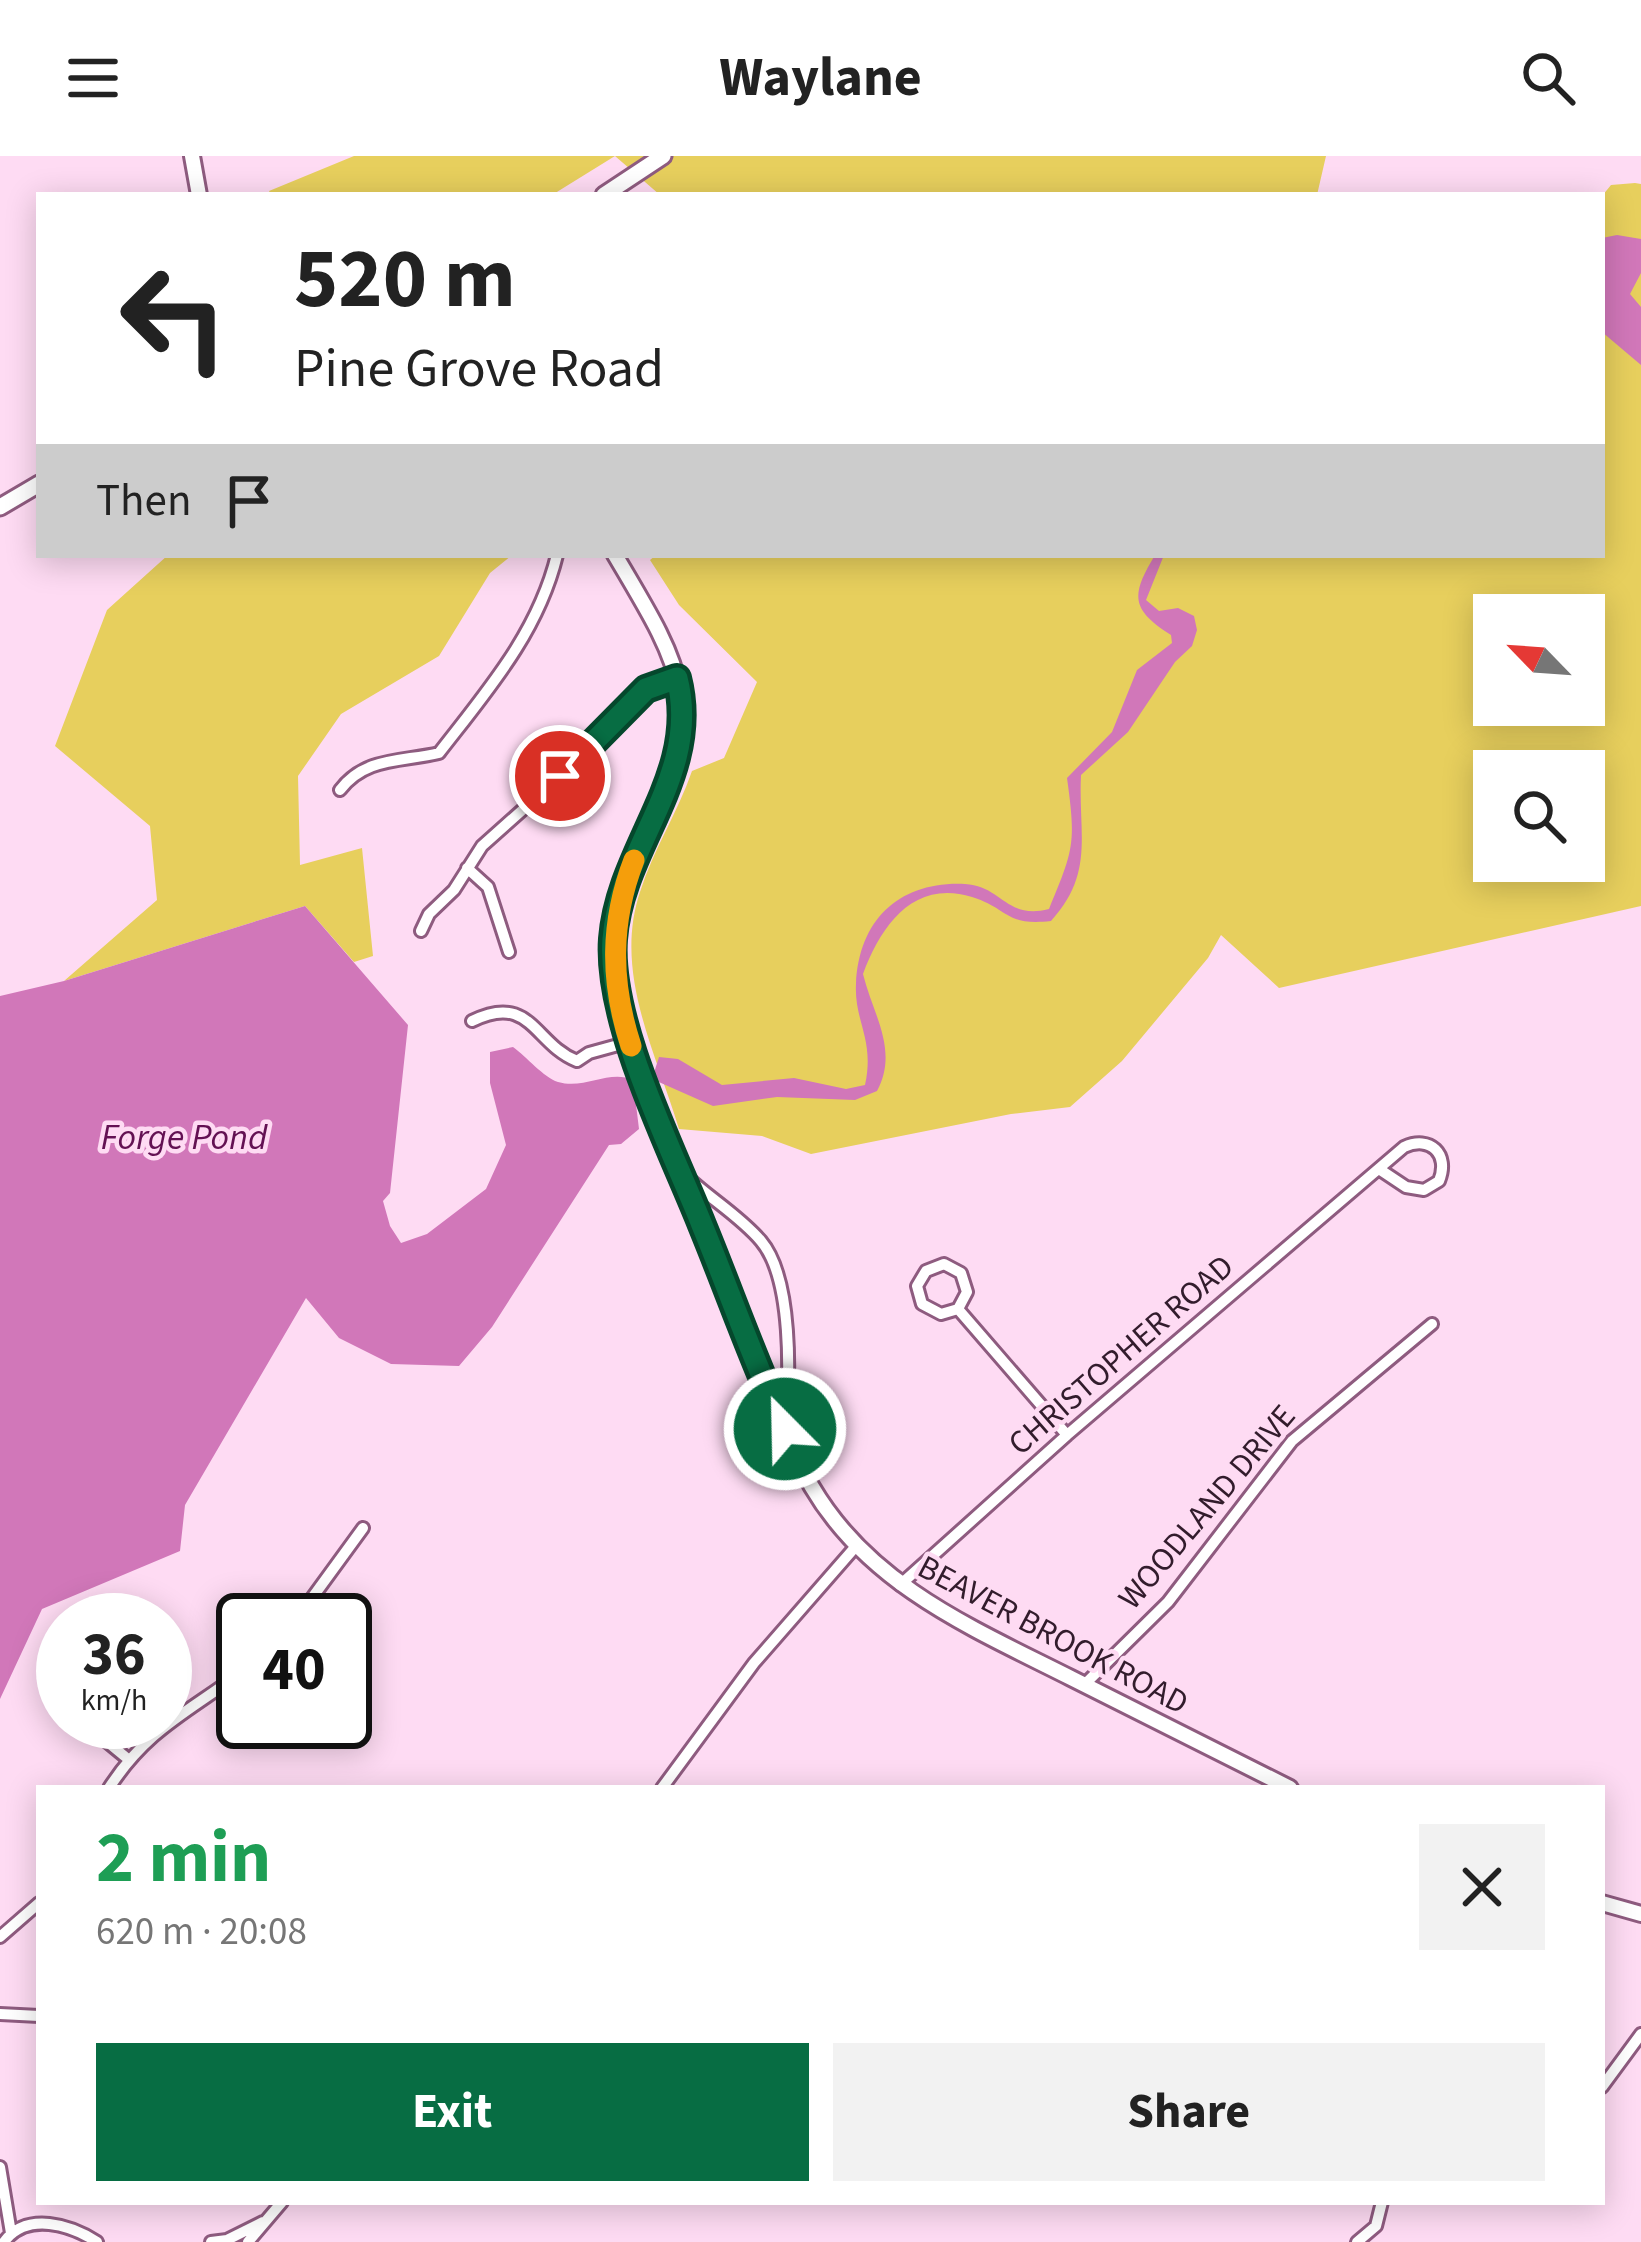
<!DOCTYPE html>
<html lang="en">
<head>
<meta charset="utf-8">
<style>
	body { margin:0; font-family:"Source Sans 3",sans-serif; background:#f2f2f2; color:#222; height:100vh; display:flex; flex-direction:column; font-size:45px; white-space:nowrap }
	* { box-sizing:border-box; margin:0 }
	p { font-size:39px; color:#767676 }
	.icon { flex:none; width:66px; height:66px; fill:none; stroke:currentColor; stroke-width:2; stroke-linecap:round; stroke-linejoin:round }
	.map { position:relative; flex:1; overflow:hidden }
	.sheet { position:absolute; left:36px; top:1629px; width:1569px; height:420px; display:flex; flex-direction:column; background:#fff; border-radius:0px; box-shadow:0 6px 30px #0003 }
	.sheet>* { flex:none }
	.banner { position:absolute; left:36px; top:36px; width:1569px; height:366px; border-radius:0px; box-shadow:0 6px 30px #0003; background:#fff; color:#222; overflow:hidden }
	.needle { width:78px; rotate:295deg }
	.controls { position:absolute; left:1473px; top:438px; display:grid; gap:24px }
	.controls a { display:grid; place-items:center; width:132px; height:132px; border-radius:0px; background:#fff; box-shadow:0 6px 30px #0003; font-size:60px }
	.speed { position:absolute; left:36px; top:1437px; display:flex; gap:24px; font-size:60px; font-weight:700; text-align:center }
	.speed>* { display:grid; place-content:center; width:156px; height:156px; border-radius:50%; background:#fff; box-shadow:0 6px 30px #0003; line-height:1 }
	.speed small { font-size:30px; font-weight:400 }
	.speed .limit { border:6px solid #111; border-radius:18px; background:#fff; color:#111 }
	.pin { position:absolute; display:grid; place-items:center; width:102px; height:102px; color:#fff; margin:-51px; border:6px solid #fff; border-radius:50%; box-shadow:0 3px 12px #0007 }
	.me { position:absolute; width:132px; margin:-66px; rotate:337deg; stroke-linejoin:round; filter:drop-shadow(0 0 9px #0008) }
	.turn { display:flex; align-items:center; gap:42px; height:252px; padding:0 60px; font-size:54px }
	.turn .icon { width:156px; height:156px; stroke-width:2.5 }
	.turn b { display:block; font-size:84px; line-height:102px }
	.then { display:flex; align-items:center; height:114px; padding:0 60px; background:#0003; gap:24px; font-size:45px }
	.round { display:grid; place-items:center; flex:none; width:126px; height:126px; border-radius:0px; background:#f2f2f2 }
	.head { display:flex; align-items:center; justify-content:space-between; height:204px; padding:0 60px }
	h1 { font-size:72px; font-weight:700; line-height:90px; color:#1e9e55 }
	.cta { display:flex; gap:24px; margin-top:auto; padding:24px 60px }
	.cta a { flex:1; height:138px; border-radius:0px; background:#076d43; color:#fff; font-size:48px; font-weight:700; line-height:138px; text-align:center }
	.cta a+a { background:#f2f2f2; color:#222 }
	header { display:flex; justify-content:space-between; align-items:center; height:156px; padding:0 60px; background:#fff; font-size:54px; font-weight:700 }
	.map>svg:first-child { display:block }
	.green { fill:#e7cf5d; fill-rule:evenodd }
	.water { fill:#d177b9 }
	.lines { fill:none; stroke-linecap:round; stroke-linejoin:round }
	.minor-casing { stroke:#8e5b7f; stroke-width:16 }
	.tertiary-casing { stroke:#8e5b7f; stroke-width:20 }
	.secondary-casing { stroke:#8e5b7f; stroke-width:21 }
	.minor { stroke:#fff; stroke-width:10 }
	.tertiary { stroke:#fff; stroke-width:14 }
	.secondary { stroke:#fff; stroke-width:15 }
	.route-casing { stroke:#05472c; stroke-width:30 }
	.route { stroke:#076d43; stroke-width:21 }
	.slow { stroke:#f59e0b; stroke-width:21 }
	.labels { text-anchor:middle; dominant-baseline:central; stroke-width:9; stroke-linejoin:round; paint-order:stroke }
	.street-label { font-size:33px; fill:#321c2c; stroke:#fedbf3 }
	.water-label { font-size:36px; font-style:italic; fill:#631153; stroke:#fedbf3 }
</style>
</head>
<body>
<header><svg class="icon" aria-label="menu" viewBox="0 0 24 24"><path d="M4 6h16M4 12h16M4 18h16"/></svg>Waylane<svg class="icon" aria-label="search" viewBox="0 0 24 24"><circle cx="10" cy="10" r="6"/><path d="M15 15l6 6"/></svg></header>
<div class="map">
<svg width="1641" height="2086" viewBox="0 0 1641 2086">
	<rect width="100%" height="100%" fill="#fedbf3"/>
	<path class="green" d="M354,0H1326L1317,39H660L615,0L552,39H271L269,35Z
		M1635,27L1641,28V750L1279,832L1221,779L1208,802L1122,905L1070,951L1011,958L811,998L762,980L679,973C656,896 613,817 640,736C653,694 678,656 692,615L724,602L757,526L679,449L650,404L656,399H1602V40L1611,29ZM1494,459H1584V549H1494ZM1494,615H1584V705H1494Z
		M168,399H512L490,417L439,500L341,558L298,620L300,709L362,692L373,800L354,806L305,750L64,825L157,744L150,670L55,590L107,454Z"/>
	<path class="water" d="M1617,79L1641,83V117L1630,138L1641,151V209L1602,176V82Z
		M1155,399H1164L1146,444L1159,455L1178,452L1194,460L1197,474L1192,490L1175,506L1128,576L1081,619C1078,677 1095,717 1051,765C1004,770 1010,753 972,741C913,723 881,770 863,818C873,859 899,894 877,935L855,944L777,941L713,950L652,923L659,901L678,903L722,929L794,922L846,933L865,929C875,883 854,866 856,828C859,762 901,725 965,728C1002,730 1006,764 1049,753C1074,693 1076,687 1067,622L1112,576L1137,514L1172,487L1171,479C1130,453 1131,439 1155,399Z
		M305,750L408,869L390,1037L383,1045L390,1070L401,1087L427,1078L486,1033L506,989L490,927V896L513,891C527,901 543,921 558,926C585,934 609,913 633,924L639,973L621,988L609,989L492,1171L459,1210L391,1208L339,1182L306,1142L185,1349L180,1395L42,1453L0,1543V840L64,825Z"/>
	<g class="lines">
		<defs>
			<path id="minor" d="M340,634C365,601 401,606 439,597C487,535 538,477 557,399
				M467,712L488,731L509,796
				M421,775L429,758L454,734L482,690L583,600L646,533L665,523L677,522
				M472,865C531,836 534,888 577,905L589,897L629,886
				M683,1017C707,1041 739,1059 761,1085C793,1123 790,1222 785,1270
				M958,1153L941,1158L922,1148L917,1130L926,1115L944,1108L961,1117L967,1136L958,1153L1067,1279
				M900,1429L1067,1279L1404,991C1430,979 1450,998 1439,1025L1424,1034L1406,1031L1379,1013
				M296,1464L363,1372
				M1085,1528L1168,1446L1292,1285L1432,1168
				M52,1541L63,1550
				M83,1566L128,1603
				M109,1632C148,1572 189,1556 243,1515
				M662,1632L754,1507L857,1389
				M0,1781L39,1747
				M0,1858L39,1860
				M1602,1931L1641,1878
				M0,2011L11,2077
				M4,2086C27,2055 71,2069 97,2086
				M211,2086L227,2084L263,2066
				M248,2086L282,2046
				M1357,2086L1376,2070L1382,2046"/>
			<path id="tertiary" d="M192,0L199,39
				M615,399C684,515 706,548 648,676C632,711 613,749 613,788C613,884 665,977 700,1064C722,1117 743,1170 764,1224C779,1260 792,1298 812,1331C870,1430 974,1473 1071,1522C1144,1558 1217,1595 1290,1632
				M1602,1747L1641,1758"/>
			<path id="secondary" d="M604,39L663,0
				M0,351L39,328"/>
		</defs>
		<use href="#minor" class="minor-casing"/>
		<use href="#tertiary" class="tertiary-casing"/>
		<use href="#secondary" class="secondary-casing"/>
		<use href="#minor" class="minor"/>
		<use href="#tertiary" class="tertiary"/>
		<use href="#secondary" class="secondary"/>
	</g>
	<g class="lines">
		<defs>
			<path id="route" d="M560,620L646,533L677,522C702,619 620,690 613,783C607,866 671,991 702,1069C730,1137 754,1207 785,1273"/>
		</defs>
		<use href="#route" class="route-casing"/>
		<use href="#route" class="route"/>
		<path class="slow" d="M631,890C610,826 610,766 634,704"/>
	</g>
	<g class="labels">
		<g class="street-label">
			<text transform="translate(1121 1199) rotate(-41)">CHRISTOPHER ROAD</text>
			<text transform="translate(1207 1351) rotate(-50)">WOODLAND DRIVE</text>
			<text transform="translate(1053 1479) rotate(28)">BEAVER BROOK ROAD</text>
		</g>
		<g class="water-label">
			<text x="184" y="981">Forge Pond</text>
		</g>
	</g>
</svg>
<div class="controls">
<a><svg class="needle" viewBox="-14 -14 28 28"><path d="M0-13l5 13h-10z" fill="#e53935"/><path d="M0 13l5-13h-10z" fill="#767676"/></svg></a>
<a><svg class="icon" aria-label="search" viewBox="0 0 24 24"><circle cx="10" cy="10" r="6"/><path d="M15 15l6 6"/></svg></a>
</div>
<div class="speed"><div>36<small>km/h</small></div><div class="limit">40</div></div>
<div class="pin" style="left:560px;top:620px;background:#d93025"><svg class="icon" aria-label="arrive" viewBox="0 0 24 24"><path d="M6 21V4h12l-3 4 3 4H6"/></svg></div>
<svg class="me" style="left:785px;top:1273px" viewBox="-20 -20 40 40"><circle r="17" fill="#076d43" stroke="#fff" stroke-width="3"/><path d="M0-11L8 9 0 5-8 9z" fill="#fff"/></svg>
<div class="banner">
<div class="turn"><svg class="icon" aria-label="left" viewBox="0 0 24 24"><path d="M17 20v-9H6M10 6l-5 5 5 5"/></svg><div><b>520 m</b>Pine Grove Road</div></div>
<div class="then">Then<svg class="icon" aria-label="arrive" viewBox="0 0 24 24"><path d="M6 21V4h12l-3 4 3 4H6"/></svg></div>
</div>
<section class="sheet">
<div class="head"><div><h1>2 min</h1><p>620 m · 20:08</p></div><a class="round"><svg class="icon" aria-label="close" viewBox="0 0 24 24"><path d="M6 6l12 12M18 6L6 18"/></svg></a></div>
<div class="cta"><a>Exit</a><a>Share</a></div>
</section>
</div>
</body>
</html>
